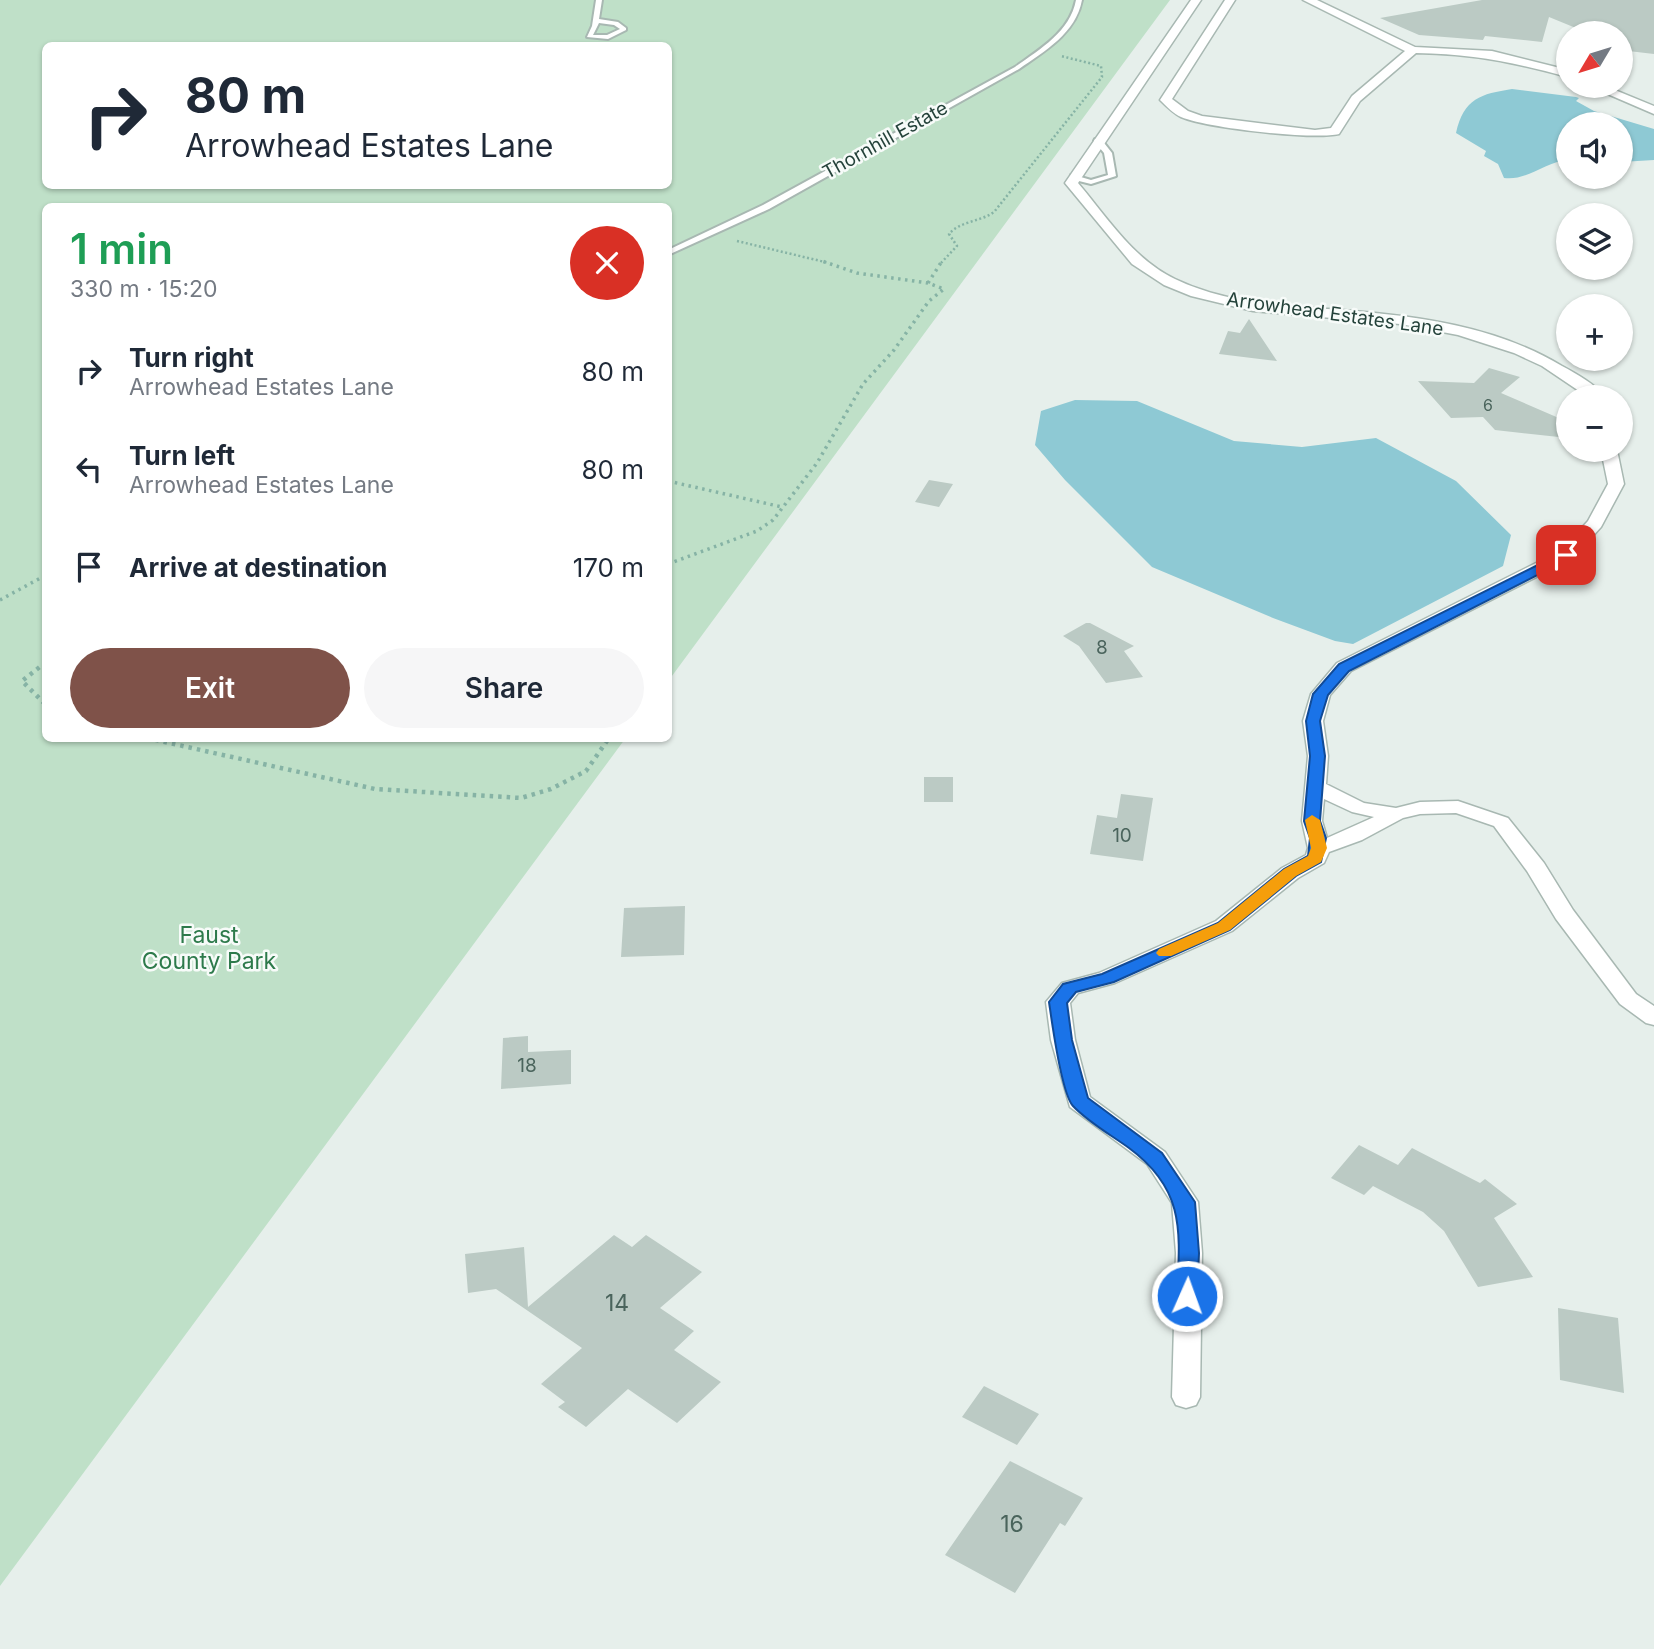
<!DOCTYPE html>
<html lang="en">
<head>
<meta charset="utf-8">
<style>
	body { margin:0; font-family:Inter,sans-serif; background:#f6f6f7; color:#1f2937; height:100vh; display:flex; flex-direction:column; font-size:26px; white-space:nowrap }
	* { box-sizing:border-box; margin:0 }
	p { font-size:23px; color:#747a83 }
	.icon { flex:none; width:38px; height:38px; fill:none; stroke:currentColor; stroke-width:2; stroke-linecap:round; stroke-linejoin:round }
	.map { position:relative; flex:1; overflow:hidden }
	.details { position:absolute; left:42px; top:203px; width:630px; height:539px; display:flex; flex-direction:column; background:#fff; border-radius:10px; box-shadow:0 2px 5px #0004 }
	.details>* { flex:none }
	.guide { position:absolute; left:42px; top:42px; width:630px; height:147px; border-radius:10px; box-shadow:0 2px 5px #0004; background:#fff; color:#1f2937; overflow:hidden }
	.needle { width:46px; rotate:232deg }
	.controls { position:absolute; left:1556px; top:21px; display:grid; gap:14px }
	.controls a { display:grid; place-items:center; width:77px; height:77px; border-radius:50%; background:#fff; box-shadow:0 2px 5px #0004; font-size:35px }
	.pin { position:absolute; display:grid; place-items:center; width:60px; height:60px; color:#fff; margin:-30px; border-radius:14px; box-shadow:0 4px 10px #0006 }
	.me { position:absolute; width:77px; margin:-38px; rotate:2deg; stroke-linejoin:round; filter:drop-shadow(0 0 5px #0008) }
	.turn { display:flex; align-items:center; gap:24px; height:147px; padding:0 28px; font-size:32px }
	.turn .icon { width:91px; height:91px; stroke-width:2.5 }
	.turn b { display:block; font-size:49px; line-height:60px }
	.round { display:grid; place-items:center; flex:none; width:74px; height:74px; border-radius:37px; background:#f6f6f7 }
	.headline { display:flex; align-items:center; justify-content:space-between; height:119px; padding:0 28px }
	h1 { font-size:42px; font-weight:600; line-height:52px; color:#1e9e55 }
	.action { display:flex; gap:14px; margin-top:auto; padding:14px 28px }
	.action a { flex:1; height:80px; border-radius:42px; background:#7f5249; color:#fff; font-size:28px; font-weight:600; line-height:80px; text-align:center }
	.action a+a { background:#f6f6f7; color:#1f2937 }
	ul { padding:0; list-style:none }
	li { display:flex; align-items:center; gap:21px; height:98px; padding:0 28px }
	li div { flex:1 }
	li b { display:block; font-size:26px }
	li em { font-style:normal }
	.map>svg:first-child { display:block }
	.green { fill:#bfe0c8; fill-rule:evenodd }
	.water { fill:#8ec9d4 }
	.building { fill:#bbcac4 }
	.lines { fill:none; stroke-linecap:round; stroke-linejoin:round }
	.service-casing { stroke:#a8b8b2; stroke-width:4 }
	.minor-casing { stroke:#a8b8b2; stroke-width:3 }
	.path-far2 { stroke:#86b3a5; stroke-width:2.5; stroke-dasharray:2 2.5; stroke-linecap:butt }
	.path-far1 { stroke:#86b3a5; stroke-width:3.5; stroke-dasharray:2.5 4.5; stroke-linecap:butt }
	.path { stroke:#86b3a5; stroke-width:4.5; stroke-dasharray:3.5 5; stroke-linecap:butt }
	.service { fill:#fff; fill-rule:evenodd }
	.minor { fill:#fff; fill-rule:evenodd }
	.route { fill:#1a73e8; stroke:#114b97; stroke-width:2 }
	.slow { fill:#f59e0b }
	.labels { text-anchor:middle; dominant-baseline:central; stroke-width:5; stroke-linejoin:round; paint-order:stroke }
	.far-number-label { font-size:16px; fill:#4a645c }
	.far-street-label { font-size:19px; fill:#24423a; stroke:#f7fbf9 }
	.number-label { font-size:19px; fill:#4a645c }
	.park-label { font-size:23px; fill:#2d7a4b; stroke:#f7fbf9 }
	.near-number-label { font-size:23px; fill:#4a645c }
</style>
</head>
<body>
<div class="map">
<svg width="1654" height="1649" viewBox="0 0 1654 1649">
	<rect width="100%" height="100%" fill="#e6efeb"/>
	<path class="green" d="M0,0H1170L669,680L668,206H46V738L625,739L0,1586ZM46,46H668V186H46Z"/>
	<path class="water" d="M1512,89L1576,97L1579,98L1576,101L1594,111L1654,129V160L1621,162L1620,124H1568V160C1545,162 1527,181 1504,178L1498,164L1484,156L1486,151L1456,133C1464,98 1481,94 1512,89Z
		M1075,400L1137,401L1234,441L1302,447L1376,438L1456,481L1511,535L1503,566L1353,644L1335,641L1273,618L1152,567L1065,480L1035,445L1041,411Z"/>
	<path class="building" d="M1482,0H1654V54L1620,50V33H1588L1549,17L1542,42L1485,36L1483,40L1419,35L1380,18Z
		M1249,319L1277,361L1219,354L1228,331L1240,333Z
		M1489,368L1520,377L1501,393L1568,422V438L1495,430L1483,417L1451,418L1418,381L1474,383Z
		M929,480L953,484L939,507L915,502Z
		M1086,623H1090L1134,646L1124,651L1143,677L1106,683L1079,646L1063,636Z
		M924,777H953V802H924Z
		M1121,794L1153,798L1143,861L1090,854L1097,815L1117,818Z
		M685,906L684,955L621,957L624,908Z
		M528,1036V1052L571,1050V1084L501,1089L503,1038Z
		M1359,1145L1398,1165L1412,1148L1480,1183L1485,1179L1517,1204L1494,1218L1533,1277L1478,1287L1444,1231L1423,1212L1373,1186L1364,1195L1331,1178Z
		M614,1235L632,1247L646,1235L702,1272L660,1308L694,1331L674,1350L721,1382L677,1423L628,1389L586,1427L558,1407L565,1402L541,1384L582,1348L496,1289L468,1293L465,1254L524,1247L528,1307Z
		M1558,1308L1618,1318L1624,1393L1560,1380Z
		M984,1386L1039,1414L1017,1445L962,1417Z
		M1010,1461L1083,1498L1065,1526L1060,1523L1015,1593L945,1555Z"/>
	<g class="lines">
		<defs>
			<path id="service" d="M596,0H602L599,19L618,22L626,28V30L608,39L587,37L592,26ZM599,23L614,25L620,29L607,35H593Z
				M1076,0H1082C1076,33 1045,51 1019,69L769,209L668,255V250L763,205L1015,67C1040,49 1070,32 1076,0Z
				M1095,139H1101L1112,153L1116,176L1091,184L1071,179V175H1074L1091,180L1108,175L1104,153L1094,141Z"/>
			<path id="minor" d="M1191,0H1201L1078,183C1107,217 1133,259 1175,279C1227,304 1286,306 1342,310C1417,316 1496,326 1562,366C1577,374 1595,384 1605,397H1588L1542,366L1514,353L1458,335L1400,324L1253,311L1191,296L1164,285L1132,264L1065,183Z
				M1225,0H1235L1172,99L1188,111L1202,116L1315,130L1331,128L1352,96L1405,51L1303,0H1317L1415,47L1492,51L1568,70V77C1512,62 1474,54 1416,53L1360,101L1339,134C1312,140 1207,128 1181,117C1174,114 1166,106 1160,100Z
				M1589,86H1605L1654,106V114Z
				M1601,450H1617L1624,484L1601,527L1572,559L1351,671L1330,695L1323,721L1328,756L1326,784L1364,803L1396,808L1420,802L1458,801L1508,818L1544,863L1573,910L1636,994L1654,1006V1025L1646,1023L1620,1004L1556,919L1527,871L1494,826L1456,813L1420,814L1403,818L1362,840L1329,852L1324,863L1298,878L1232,931L1115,983L1078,993L1070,1003L1075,1040L1090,1097L1165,1152L1198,1202L1202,1253L1200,1397L1196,1405L1186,1408L1176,1405L1172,1397L1176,1253L1172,1203L1147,1164L1070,1107L1051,1040L1046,1002L1062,983L1099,973L1216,921L1282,868L1306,855L1308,848L1302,821L1308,756L1303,721L1311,694L1337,663L1560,551L1588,521L1608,484ZM1324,799L1352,812L1374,817L1327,838L1322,821Z"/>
		</defs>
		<use href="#service" class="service-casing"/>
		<use href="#minor" class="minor-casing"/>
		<path class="path-far2" d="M737,241L829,263
			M941,263L957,246L949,234C960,221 980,222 994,212L1102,77L1101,66L1061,56"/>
		<path class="path-far1" d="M928,283L942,261
			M668,481L782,507
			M668,564L757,531L773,520L817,463L863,384L894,350L929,301L944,289L928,283L857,273L822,261
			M0,600L46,575"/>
		<path class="path" d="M46,662L22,681L46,705
			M147,738L375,789L521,798L551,789L586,771L609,738"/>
		<use href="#service" class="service"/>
		<use href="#minor" class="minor"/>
	</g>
	<path class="route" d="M1566,551L1573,555L1571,558L1349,671L1328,695L1320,721L1325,756L1320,821L1326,838L1321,862L1296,876L1230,930L1114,982L1076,992L1067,1003L1072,1040L1088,1098L1162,1153L1195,1202L1199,1253L1197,1296L1194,1302L1187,1304L1180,1302L1177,1296C1180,1232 1186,1190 1129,1148C1111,1135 1088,1122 1073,1106C1061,1093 1052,1022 1049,1002L1063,984L1102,974L1218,923L1284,869L1308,856L1310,838L1304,821L1310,756L1306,721L1313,694L1339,664Z"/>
	<path class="slow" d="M1312,815L1320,820L1327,848L1321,862L1296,876L1230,930L1171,956H1159L1156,953L1159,949L1218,923L1284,869L1308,856L1311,848L1305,820Z"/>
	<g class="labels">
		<g class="far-number-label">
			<text x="1488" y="405">6</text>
		</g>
		<g class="far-street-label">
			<text transform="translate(885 140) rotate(-29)">Thornhill Estate</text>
			<text transform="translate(1335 314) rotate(8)">Arrowhead Estates Lane</text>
		</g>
		<g class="number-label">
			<text x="1102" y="647">8</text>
			<text x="1122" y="835">10</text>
			<text x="527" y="1065">18</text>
		</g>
		<g class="park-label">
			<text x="209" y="935">Faust<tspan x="209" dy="26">County Park</tspan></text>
		</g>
		<g class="near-number-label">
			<text x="617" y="1303">14</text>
			<text x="1012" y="1524">16</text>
		</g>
	</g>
</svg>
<div class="controls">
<a><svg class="needle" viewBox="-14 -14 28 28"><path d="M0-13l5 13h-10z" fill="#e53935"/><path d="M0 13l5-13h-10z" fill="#747a83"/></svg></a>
<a><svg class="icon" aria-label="sound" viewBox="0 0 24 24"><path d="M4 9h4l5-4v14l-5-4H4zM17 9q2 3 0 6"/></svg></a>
<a><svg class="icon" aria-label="layers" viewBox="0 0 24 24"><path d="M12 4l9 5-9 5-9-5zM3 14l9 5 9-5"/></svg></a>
<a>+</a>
<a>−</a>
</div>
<div class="pin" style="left:1566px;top:555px;background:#d93025"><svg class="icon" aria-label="arrive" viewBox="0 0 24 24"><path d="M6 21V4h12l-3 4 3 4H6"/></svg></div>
<svg class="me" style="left:1187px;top:1296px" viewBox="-20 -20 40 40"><circle r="17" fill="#1a73e8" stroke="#fff" stroke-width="3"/><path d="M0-11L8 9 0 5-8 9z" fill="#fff"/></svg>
<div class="guide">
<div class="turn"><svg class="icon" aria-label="right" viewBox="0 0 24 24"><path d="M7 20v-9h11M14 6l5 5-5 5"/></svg><div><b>80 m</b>Arrowhead Estates Lane</div></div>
</div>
<section class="details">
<div class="headline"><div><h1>1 min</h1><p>330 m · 15:20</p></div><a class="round" style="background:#d93025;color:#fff"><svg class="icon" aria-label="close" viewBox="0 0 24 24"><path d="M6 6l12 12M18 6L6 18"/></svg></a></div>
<ul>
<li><svg class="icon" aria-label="right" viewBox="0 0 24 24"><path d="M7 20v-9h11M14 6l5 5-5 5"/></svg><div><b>Turn right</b><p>Arrowhead Estates Lane</p></div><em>80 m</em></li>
<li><svg class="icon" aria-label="left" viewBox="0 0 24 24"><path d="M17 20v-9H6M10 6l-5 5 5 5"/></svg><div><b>Turn left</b><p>Arrowhead Estates Lane</p></div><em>80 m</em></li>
<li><svg class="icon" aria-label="arrive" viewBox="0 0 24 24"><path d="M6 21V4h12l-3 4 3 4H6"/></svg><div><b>Arrive at destination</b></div><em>170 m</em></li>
</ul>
<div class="action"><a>Exit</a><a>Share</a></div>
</section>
</div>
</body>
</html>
